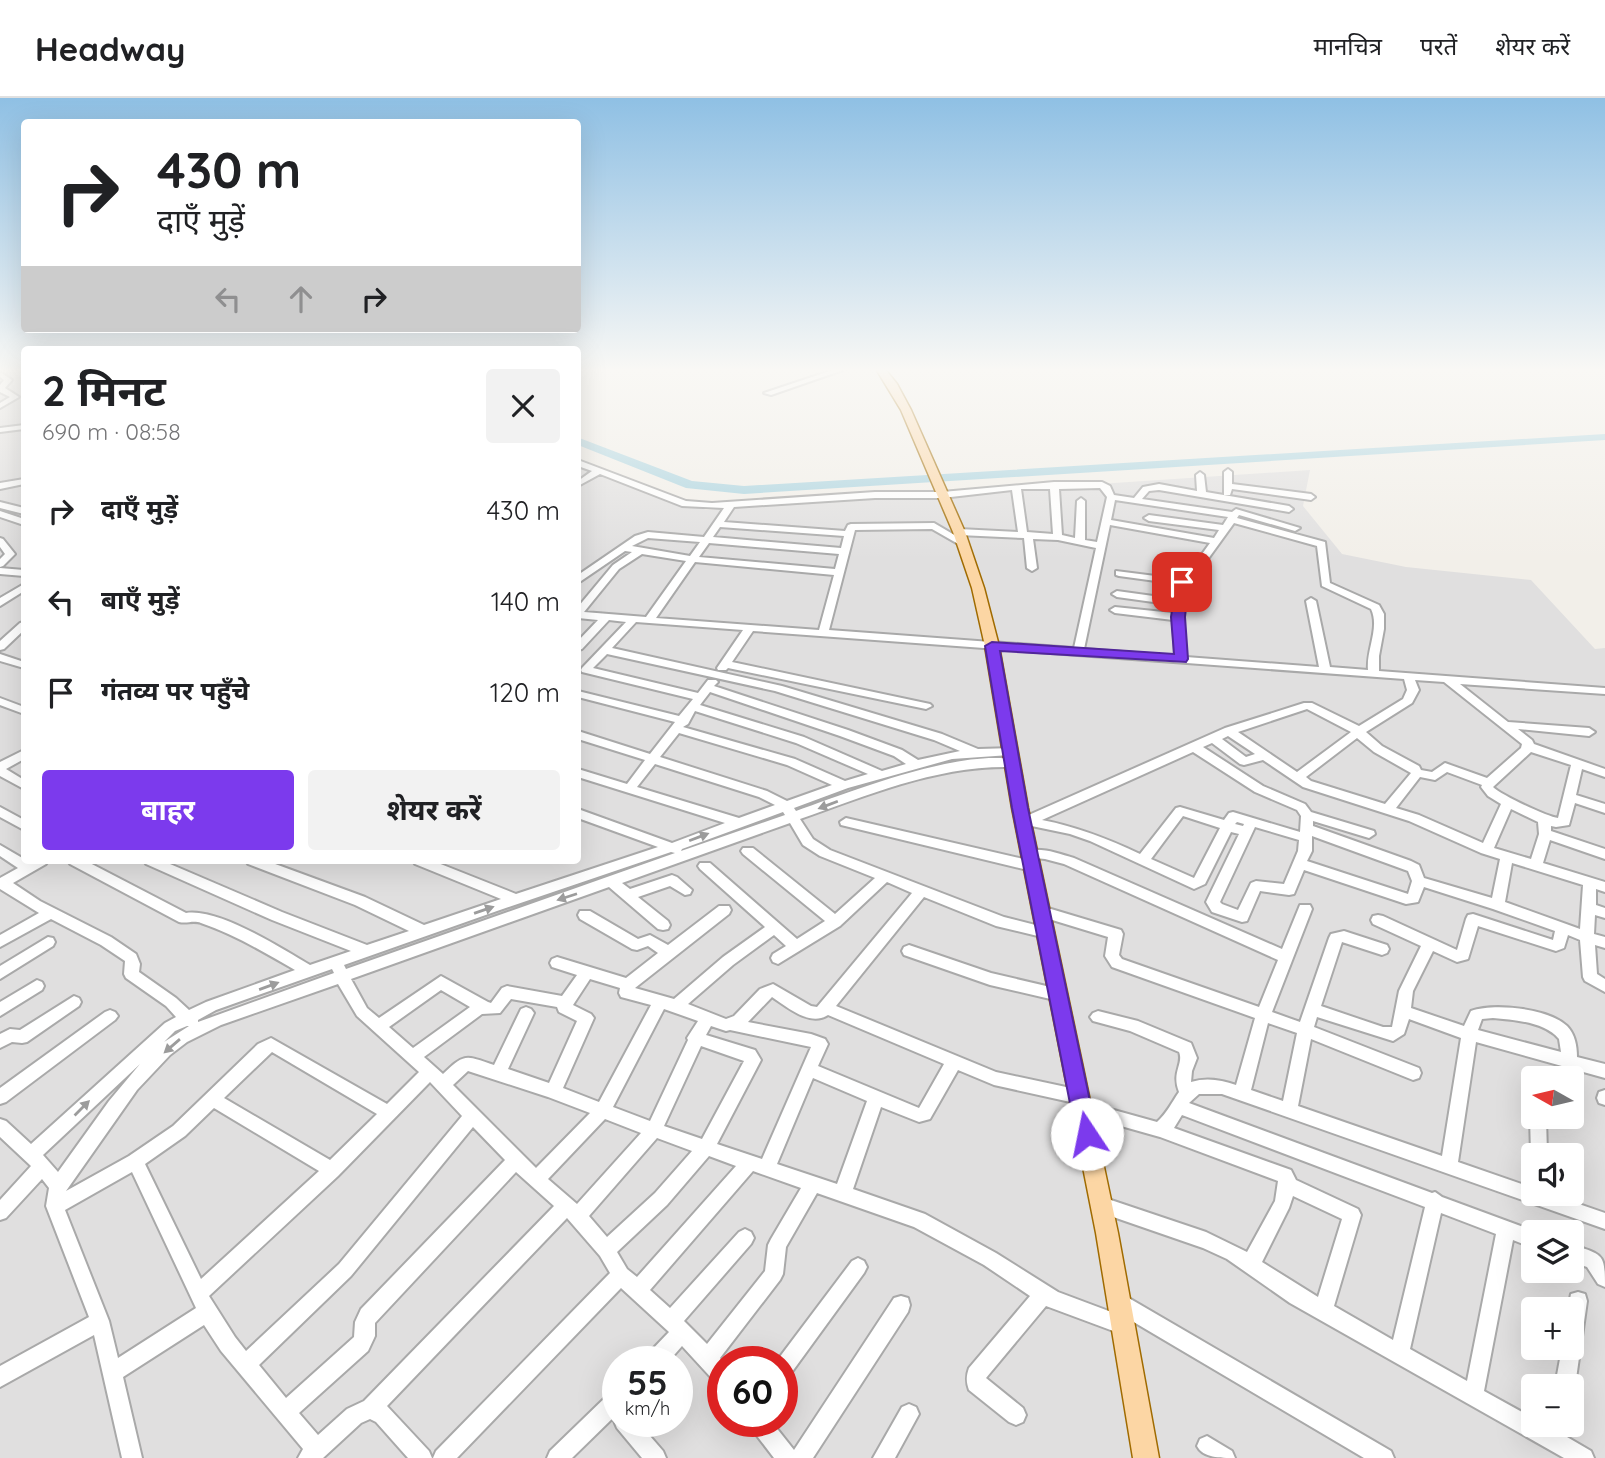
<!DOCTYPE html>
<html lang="hi">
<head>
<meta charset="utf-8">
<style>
	body { margin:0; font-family:Quicksand,"Noto Sans Devanagari",sans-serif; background:#f2f2f2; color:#202124; height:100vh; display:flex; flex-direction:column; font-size:26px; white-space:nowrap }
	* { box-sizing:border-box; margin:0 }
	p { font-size:23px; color:#757577 }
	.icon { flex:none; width:38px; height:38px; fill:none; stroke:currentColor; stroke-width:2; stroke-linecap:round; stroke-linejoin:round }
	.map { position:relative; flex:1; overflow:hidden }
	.side { position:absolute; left:21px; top:248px; width:560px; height:518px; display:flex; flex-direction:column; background:#fff; border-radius:7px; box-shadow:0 7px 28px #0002 }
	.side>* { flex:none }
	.top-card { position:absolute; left:21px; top:21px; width:560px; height:214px; border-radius:7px; box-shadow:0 7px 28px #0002; background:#fff; color:#202124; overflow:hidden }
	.needle { width:46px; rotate:278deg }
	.fabs { position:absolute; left:1521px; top:968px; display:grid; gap:14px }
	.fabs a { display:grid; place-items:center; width:63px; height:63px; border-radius:7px; background:#fff; box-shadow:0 7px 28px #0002; font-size:35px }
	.speed { position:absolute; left:602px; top:1248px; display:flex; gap:14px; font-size:35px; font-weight:700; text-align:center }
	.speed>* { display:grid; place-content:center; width:91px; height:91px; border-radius:50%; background:#fff; box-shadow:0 7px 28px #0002; line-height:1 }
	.speed small { font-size:18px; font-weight:400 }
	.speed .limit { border:10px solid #d22; background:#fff; color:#111 }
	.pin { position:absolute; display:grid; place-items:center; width:60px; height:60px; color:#fff; margin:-30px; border-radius:14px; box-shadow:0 4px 10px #0006 }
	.me { position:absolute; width:77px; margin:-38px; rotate:349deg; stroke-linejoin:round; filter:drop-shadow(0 0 5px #0008) }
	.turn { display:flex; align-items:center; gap:24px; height:147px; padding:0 21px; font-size:32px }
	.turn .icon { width:91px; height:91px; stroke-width:2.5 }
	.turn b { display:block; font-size:49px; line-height:60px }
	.lanes { display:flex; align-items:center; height:66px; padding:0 21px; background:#0003; justify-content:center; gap:35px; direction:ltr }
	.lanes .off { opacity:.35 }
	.round { display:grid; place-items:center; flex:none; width:74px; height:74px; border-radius:7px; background:#f2f2f2 }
	.overview { display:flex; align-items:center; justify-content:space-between; height:119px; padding:0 21px }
	h1 { font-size:42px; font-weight:700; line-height:52px }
	.cta { display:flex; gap:14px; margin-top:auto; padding:14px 21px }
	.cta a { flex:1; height:80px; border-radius:7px; background:#7c3aed; color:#fff; font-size:28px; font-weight:700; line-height:80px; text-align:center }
	.cta a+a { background:#f2f2f2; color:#202124 }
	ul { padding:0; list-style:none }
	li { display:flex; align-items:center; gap:21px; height:91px; padding:0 21px }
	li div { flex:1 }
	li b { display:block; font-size:26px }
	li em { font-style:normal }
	header { display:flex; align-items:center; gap:42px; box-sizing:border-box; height:98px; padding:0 35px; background:#fff; border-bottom:2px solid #e0e0e0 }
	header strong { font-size:33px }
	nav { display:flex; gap:38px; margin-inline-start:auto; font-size:24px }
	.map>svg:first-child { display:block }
	.residential { fill:#e0dfdf; fill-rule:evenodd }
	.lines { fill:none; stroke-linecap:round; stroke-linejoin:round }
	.river { fill:#aad3df; fill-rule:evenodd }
	.minor-casing { stroke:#a9a9a9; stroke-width:4 }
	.major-casing { stroke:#a06b00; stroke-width:3 }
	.minor { fill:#fff; fill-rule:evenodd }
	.major { fill:#fcd6a4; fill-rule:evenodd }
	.oneway { fill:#9c9c9c }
	.route { fill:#7c3aed; stroke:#51269a; stroke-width:2 }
</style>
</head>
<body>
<header>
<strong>Headway</strong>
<nav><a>मानचित्र</a><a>परतें</a><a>शेयर करें</a></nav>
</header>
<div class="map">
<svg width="1605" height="1360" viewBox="0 0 1605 1360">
	<rect width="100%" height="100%" fill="#f2efe9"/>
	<path class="residential" d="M0,271H24V763H578V364L706,412L1310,372L1303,408L1342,456L1406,469L1531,482L1595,551L1605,550V1360H0ZM1533,980H1572V1018H1533ZM1533,1057H1572V1096H1533ZM1533,1134H1572V1172H1533ZM1533,1211H1572V1250H1533ZM618,1264H677V1323H618ZM723,1264H782V1323H723ZM1533,1288H1572V1326H1533Z"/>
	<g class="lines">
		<path class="river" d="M1605,336V342L744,396L686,390L578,347V340L582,341L692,383L744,388Z"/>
		<defs>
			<path id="minor" d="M836,271H846L771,297L764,295Z
				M0,274L12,282L5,290L19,299L0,310V305L10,299L0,294V287L4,282L0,279Z
				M24,327V331L0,334V330Z
				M578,362L686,403L712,405L875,394H942L1054,384H1102L1110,388L1114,397L1134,400L1143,389L1159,386L1197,393L1196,377L1200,374L1204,377L1206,394L1289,408L1293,411L1289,414L1159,392L1149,393L1142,401L1232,414L1236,411L1300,430L1295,433L1239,417L1237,420L1325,444L1330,485L1379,507L1384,516V531L1379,558V573L1605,590V596L1460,586L1508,624L1589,630L1595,634L1589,638L1518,631L1532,642L1534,646L1605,671V679L1582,671L1576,697L1605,706V715L1575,705L1569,727L1556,729L1551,728V733L1605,751V761L1550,742L1543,765L1605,784V794L1596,791V807L1605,810V820L1595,817L1594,836L1605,839V850L1595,847L1597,876L1605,881V894L1585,883L1583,879L1580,842L1568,837L1564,850L1556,853L1478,828L1468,861L1457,864L1433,853L1413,893L1411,910L1464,928L1471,913C1494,905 1548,910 1567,928C1575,936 1577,948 1577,959L1605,966V980L1476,944L1458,1064L1533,1090V1096H1550L1605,1115V1131L1222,996H1199L1189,1005L1432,1095L1435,1094L1442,1099L1537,1134H1533V1150L1513,1142L1484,1293L1533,1320V1326H1545L1548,1329L1549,1326H1569L1567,1339L1591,1353L1594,1360H1564L1290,1205L1227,1161L1203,1150L1096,1113L1093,1107L1096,1101L1102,1099L1206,1134L1247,1154L1275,1103L1278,1083L1160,1039L1075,1015L1073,1010L1075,1005L994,987L958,972L930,1021L919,1024L881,1009L853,1091L925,1116L996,1155L1058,1194L1122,1218L1113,1213L1111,1206L1113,1199L1120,1197L1127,1199L1391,1353L1394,1360H1364L1132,1223L1133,1228L1131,1235L1124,1237L1046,1208L986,1280L1023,1310L1026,1317L1023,1324L1016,1327L1009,1324L969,1292C966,1284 966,1278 969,1270L1030,1198L984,1167L914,1129L817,1095L786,1149L783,1176L780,1182L720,1260L723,1264V1288L716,1285L682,1248L668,1264H644L647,1257L669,1234L621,1190L457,1360H433L436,1353L610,1175L600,1158L567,1120L387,1308L429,1353L432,1360H408L376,1324L370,1321L361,1325L323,1360H298L303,1351L221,1253L204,1227L123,1279L142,1360H122L94,1237L0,1289V1268L89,1219L46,1108L49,1090L42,1081L6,1120L0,1122V1102L31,1068L0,1039V1021L6,1023L31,1046L165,925L176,919L166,908L126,880L124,876L125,863L101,847L51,821L0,849V837L39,815L0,791V780L18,770L0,758V747L24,761V763H48L46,766L13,785L40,803L111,839L136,856L140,866L139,874L176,900L189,912L206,904L295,872C265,855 234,836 201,825C193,822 187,826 179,824L70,766L68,763H86L186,815C219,810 281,850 310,867L351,853L272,822L146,766L144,763H163L282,814L367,847L409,833L355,807L248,766L246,763H267L365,799L424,827L501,801L415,766L413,763H433L516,796L658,749L578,720V711L672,745L725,725L578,679V671L627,686L645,662L578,641V633L650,656L675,624L578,599V593L679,618L693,601L582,574L581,572L582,570L626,524L609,522L582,551L578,552V543L598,522L578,520V509L613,467L632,454L625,453L581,483L578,484V477L635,438L648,434L704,439L724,410L682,408L600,376L578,388V383L592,373L578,368ZM1100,390L1107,399L1097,444L1085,442V403L1081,400L1077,403L1075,440L1062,437L1059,391ZM1021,391H1050L1053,436L1027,434ZM1012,392L1018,434L959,431L954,434L959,437L1024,440L1027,470L1032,473L1037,470L1033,441L1058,442L1096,450L1074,550L829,532L855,432L932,431L960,447L963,448L968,445L934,425L851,426L848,427L845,433L724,424L734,409L875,400H942ZM1115,402L1228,419L1223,427L1149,417L1144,420L1149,423L1219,432L1214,440L1111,422ZM1234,425L1317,448L1322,488L1371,511C1380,530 1366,552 1368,572L1330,569L1316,503L1311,500L1306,503L1319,569L1186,559L1183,519L1189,477L1184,474L1181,475L1179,481L1116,473V477L1119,478L1178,486L1175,501L1117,493L1112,496L1117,499L1175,507L1173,515L1115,509L1110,512L1115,515L1173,522L1175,558L1084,551L1110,427L1210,445L1192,470L1197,473L1200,472ZM720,429L844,438L841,450L713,439ZM648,440L700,444L690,458L632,448ZM709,445L839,456L835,471L699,459ZM642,456L686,463L646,519L584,514L619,471ZM695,464L834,477L819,532L656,520ZM636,524L743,532L717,570L718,572H726L728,570L926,611L932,608L930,606L732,564L753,533L1404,581L1407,592L1403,601L1359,628L1312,605H1304L1225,630L1022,720L1021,723L1022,726L1070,736L1090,743L1194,791L1205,786L1231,734L1239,736L1206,804L1212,814L1242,824L1247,823L1260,793L1289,797L1294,796L1304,772L1406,806L1418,804L1424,789L1493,811L1555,833L1553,842L1473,816L1468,817L1466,821L1457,852L1383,818L1378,817L1373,818L1371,822L1373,826L1421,848L1399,893L1392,929H1383L1321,908L1342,844L1382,857L1387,855L1389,851L1387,847L1344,833L1331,836L1329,840L1300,924L1272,914L1312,811L1310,807H1300L1282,851L1074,760C1057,755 1042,749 1025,753L1023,756L1025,759L1045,761L1064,766L1278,862L1259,909L1122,861L1119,857L1123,836L1121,832L1041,808L1036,809L1034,813L1036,817L1108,839L1105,858L1112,869L1255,920L1236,987C1221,982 1207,979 1191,984L1192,973L1197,960L1191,945L1138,923L1098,913L1093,915L1090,919L1093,923L1130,933L1179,954C1184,966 1171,974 1179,994C1172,1004 1167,1015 1157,1024L1085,1004L1088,999L1086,994L1080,992L996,974L836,908L924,799L996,828L1046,840L1051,839L1053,835L1051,831L1004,819L830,752L813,741L800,721C868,697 939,667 1012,669L1016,668L1018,665L1016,662C961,650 850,694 796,713L794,710L848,690L952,661L1010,657L1016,653L1014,650L978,651L942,636L782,588L612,550ZM607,556L775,593L934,642L960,653L918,662L902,652L848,632L714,588L718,584L716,582H708L698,595L593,570ZM1415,582L1444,584L1522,646L1521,650L1487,680L1445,665L1432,674L1421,672L1419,668L1382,648L1366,634L1412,605L1419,592ZM710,594L840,638L894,658L906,666L882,673L804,639L700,607ZM1307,611L1351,634L1297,674L1238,634ZM695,613L796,645L868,676L845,683L795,661L683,629L688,626ZM679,635L787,667L832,687L787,703L767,693L660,659ZM1228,638L1255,656L1246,659L1222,641ZM1357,640L1374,654L1411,675L1385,706L1311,683L1306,679ZM1212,645L1240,666L1244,667L1263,662L1303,689L1409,723L1481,755L1500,761L1492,800L1424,780L1419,767L1411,763L1313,728V723L1369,740L1375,736L1374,733L1311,714L1305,706L1263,688L1203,649ZM1193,654L1255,694L1297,712L1301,718L1300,734L1233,714L1229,715L1224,722L1180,709L1176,710L1140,756C1108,741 1078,729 1042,722ZM1531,654L1571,667L1558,720C1548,719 1501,697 1493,689ZM655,666L759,699L775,707L739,720L637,689ZM1447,674L1482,687L1481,689L1488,698L1501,706L1483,745L1419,717L1396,710L1420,679L1435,682ZM1511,711L1538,724L1539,736L1531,761L1494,750ZM783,714L785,717L681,753L682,751ZM1183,718L1220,730L1194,780L1151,761ZM1237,724L1244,726L1243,728L1235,726ZM790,725L803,747L820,758L875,780L835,816L753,750H743L741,753L743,756L825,823L797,841L710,765H700L698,768L700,771L765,829L723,859L674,901L635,890L729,816L731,812L729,808H719L668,847L650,837L638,841L590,813H580L578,817L580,821L632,851L637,852L648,848L658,855L626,880L557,859L552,861L550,865L552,869L577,877L562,898L507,888L502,890L491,905L488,904L441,878L379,920L367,910L351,881L609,789L658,831L663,832L668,831L670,827L668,823L638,799L670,788L685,797L690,796L692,792L677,779L672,777L630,791L622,785ZM1255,729L1299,742L1298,753L1284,786L1256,783L1251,785L1238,812L1222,806L1220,804ZM1312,738L1408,773L1412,783L1408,796L1307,763L1312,753ZM671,754L675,755L346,871L344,867L497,813ZM1512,765L1583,787L1580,831L1505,804ZM887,784L912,795L817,909L811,908L773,886L760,891L734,918L726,921L688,906L733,867L774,837L786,848L773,856L771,860L773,864L778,866L840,828ZM332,871L334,875L198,924V922L216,912ZM590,881L620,890L619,895L621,899L651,907L599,1004L563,990L594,920L591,916L573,907ZM338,886L357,918L419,974L387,1006L271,940L258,946L173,1028L129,1058L66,1093L137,992L170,957L187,944L221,927ZM441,892L470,909L413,950L389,929ZM772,899C787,909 810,929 828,917L944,966L919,1010L818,968L828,946L825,941L811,936L748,924ZM511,901L557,909L559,914L577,923L549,985L508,971L534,915L531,911L526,909L521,911L494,967C465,957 465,955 443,976L424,959L482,916L500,915ZM664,911L698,923L687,940L688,942L650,1023L613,1009ZM1317,919L1393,943L1404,936L1409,921L1461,940L1442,1058L1298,1008L1311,941L1413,982L1419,980L1421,975L1419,970L1314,929ZM1493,920C1515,922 1545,924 1559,941L1561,954L1478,932L1482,921ZM1268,925L1297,935L1283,1003L1251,992ZM187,928H189L164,944L175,933ZM711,928L726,933L730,932L811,949L762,1061L717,1046L761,962L755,952L706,937ZM701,948L744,963L702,1041L664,1028ZM272,954L377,1016L330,1062L224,1000ZM140,966L109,1003L58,1074L43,1057ZM468,973L548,999L590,1015L536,1070L453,987ZM813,980L867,1003L837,1086L777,1066ZM430,984L462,1018L339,1166L246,1253L235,1239L209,1198L338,1078ZM214,1010L319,1073L201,1181L145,1066L185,1038ZM1182,1017L1425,1109L1393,1242L1334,1208L1361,1117L1358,1111L1296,1082L1291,1072L1174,1030ZM605,1021L641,1035L577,1106L548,1081ZM473,1029L505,1062L361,1211L355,1224L354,1239L286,1300L259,1267L351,1178ZM657,1040L692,1053L655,1095L607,1139L589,1118ZM709,1058L736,1068L637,1179L627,1171L617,1154L667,1107ZM753,1073L801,1090L771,1141L768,1147L765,1173L707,1246L684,1223L751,1146L754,1140L751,1134L745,1131L739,1134L670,1210L650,1192ZM132,1074L196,1210L118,1260L109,1223L65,1112ZM516,1074L554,1108L364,1303L347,1311L318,1337L299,1315L368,1253L375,1238V1225ZM1293,1098L1342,1121L1318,1199L1262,1164L1289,1110ZM1441,1115L1496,1136L1467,1283L1410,1251Z
				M1228,371L1232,374V386L1311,396L1315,399L1311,402L1232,391L1230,397H1224V374Z
				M24,381V386L0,391V385Z
				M0,404L24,410V416L0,410Z
				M0,413L24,421V427L0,419Z
				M0,440L3,441L15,456L3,468L0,469V461L5,456L0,449Z
				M0,470L24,472V478L0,476Z
				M24,486V493L0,508V500Z
				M24,524V532L4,551L0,552V543L20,525Z
				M0,556L24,564V570L0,563Z
				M0,600L24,609V616L0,607Z
				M24,652V661L6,671L24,682V691L0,678V664Z
				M0,709L24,722V732L0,719Z
				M846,720L1032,763L1037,765L1039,768L1037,771L1032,773L841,727L840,724Z
				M48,839L53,840L55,844L53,848L0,881V868Z
				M909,847L991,875L1059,891L1064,893L1066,897L1064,901L1059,903L990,887L904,857L902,853L904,849Z
				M37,882L42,884L44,888L42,892L0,918V904Z
				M74,898L79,900L81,904L79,908L27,944L22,945L12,944L0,950V936L10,931L20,932Z
				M110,912L115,914L118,918L115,922L6,1004L0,1006V990L105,914Z
				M1605,992V1007L1599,1005L1597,1000L1599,994Z
				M1533,1013V1018H1546L1547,1057H1533V1062L1531,1057L1530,1018Z
				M1572,1146C1603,1158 1605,1154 1605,1189L1598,1186L1587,1169L1572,1164Z
				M858,1160L864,1163L867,1169L864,1175L789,1278L782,1281V1264H776L852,1163Z
				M1578,1194L1585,1196L1587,1203L1575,1288L1572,1295V1288H1555L1562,1250H1572V1211H1568L1571,1196Z
				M901,1198L908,1200L910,1207L908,1214L813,1360H774L751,1330L748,1323H771L794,1352L894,1200Z
				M618,1291V1323H637L663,1353L666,1360H642L617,1330L614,1323L617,1316L572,1360H547L550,1353L611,1294Z
				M909,1306L916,1309L919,1316L895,1360H873L902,1309Z
				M1207,1338L1232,1353L1235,1360C1220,1360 1203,1360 1197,1348L1200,1341Z"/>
			<path id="major" d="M876,271H885L897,286L911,312L965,434L984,490L999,548L1028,710L1118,1135L1159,1360H1133L1096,1135L1012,710L985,548L972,490L953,434L901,312Z"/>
		</defs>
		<use href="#minor" class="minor-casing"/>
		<use href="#major" class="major-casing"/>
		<use href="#minor" class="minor"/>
		<use href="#major" class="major"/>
	</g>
	<defs><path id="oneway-solid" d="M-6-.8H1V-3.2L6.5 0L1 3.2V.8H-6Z" transform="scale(1.75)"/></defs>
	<g class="oneway">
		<use href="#oneway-solid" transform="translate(828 707) rotate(159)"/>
		<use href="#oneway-solid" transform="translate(699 739) rotate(-21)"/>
		<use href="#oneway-solid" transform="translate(567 799) rotate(162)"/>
		<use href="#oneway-solid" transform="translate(484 812) rotate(-19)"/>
		<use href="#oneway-solid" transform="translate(269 888) rotate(-20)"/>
		<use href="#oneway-solid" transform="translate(172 948) rotate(139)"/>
		<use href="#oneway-solid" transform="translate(82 1010) rotate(-45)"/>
	</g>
	<linearGradient id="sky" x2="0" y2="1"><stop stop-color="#8fc0e4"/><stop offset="0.59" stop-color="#f9f8f5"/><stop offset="1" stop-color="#f9f8f5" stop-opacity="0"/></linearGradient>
	<rect width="1605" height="461" fill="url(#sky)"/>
	<path class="route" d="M1182,481L1189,484L1185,519L1188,561L1186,564L1000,553L1028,710L1097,1036L1094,1043L1087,1046L1079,1043L1076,1036L1012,710L985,548L992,544L1174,556L1171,519L1176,484Z"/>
</svg>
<div class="fabs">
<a><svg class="needle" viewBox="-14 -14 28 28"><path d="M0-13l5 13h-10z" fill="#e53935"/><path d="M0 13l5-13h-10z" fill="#757577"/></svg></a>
<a><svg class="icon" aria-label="sound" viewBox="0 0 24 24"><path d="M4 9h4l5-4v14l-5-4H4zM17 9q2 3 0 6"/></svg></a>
<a><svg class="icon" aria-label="layers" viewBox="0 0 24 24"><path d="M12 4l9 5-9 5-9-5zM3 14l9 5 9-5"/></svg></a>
<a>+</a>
<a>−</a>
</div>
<div class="speed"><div>55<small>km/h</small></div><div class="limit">60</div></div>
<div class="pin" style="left:1182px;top:484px;background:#d93025"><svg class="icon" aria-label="arrive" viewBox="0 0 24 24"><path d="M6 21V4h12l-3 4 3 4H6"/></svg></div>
<svg class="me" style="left:1087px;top:1036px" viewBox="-20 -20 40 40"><circle r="19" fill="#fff"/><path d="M0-13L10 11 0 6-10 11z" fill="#7c3aed"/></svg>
<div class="top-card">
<div class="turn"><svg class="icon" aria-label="right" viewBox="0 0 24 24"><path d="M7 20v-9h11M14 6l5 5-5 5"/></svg><div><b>430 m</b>दाएँ मुड़ें</div></div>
<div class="lanes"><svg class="icon off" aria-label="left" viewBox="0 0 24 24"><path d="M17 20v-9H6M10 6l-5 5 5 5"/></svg><svg class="icon off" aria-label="ahead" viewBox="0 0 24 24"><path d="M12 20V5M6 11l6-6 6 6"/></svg><svg class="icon" aria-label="right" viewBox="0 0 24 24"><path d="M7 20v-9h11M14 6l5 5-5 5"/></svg></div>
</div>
<section class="side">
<div class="overview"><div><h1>2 मिनट</h1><p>690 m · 08:58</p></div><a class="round"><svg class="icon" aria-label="close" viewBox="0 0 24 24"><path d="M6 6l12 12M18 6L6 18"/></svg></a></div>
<ul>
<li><svg class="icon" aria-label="right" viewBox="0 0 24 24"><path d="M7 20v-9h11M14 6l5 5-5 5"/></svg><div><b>दाएँ मुड़ें</b></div><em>430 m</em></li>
<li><svg class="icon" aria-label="left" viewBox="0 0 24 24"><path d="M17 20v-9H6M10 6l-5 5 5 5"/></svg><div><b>बाएँ मुड़ें</b></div><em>140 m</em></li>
<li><svg class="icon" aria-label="arrive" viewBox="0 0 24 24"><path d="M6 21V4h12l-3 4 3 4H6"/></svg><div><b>गंतव्य पर पहुँचे</b></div><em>120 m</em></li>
</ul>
<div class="cta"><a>बाहर</a><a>शेयर करें</a></div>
</section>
</div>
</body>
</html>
